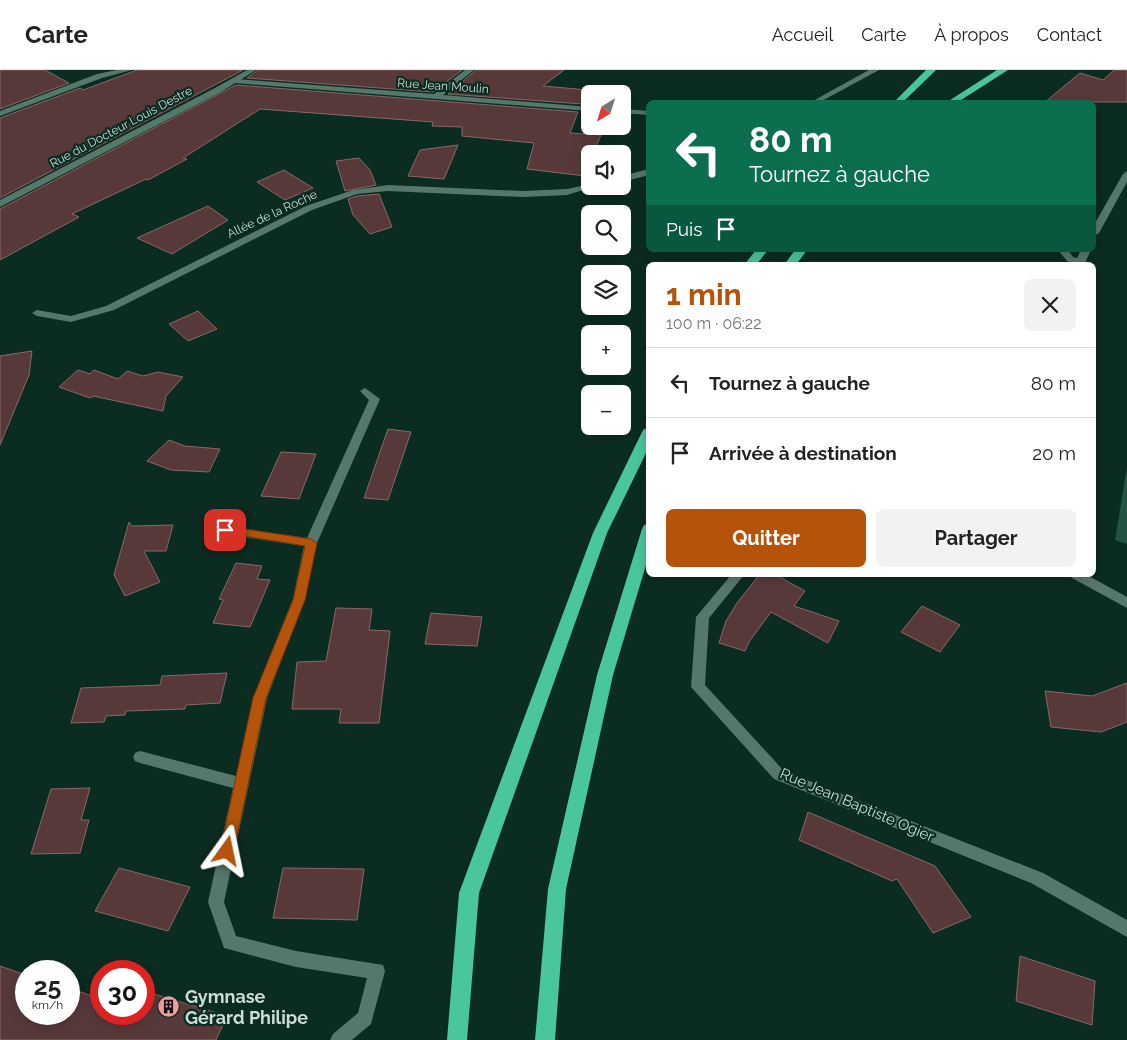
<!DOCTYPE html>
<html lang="fr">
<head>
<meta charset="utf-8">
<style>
	body { margin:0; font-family:Raleway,sans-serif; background:#f2f2f2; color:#222; height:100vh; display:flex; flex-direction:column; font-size:19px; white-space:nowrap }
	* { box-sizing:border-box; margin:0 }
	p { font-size:16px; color:#767676 }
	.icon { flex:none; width:28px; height:28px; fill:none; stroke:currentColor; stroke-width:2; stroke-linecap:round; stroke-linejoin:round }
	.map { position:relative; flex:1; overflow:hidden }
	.side { position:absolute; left:646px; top:192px; width:450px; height:315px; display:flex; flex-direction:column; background:#fff; border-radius:8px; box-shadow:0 2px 12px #0003 }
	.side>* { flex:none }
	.guide { position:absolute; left:646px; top:30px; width:450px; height:152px; border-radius:8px; box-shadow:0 2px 12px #0003; background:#0b6e4f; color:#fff; overflow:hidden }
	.needle { width:32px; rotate:218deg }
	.fabs { position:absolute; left:581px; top:15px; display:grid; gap:10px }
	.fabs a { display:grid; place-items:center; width:50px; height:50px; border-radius:8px; background:#fff; box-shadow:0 2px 12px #0003; font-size:25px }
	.speed { position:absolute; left:15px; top:890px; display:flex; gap:10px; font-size:25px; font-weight:700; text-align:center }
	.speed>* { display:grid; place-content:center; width:65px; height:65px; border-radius:50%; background:#fff; box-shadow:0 2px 12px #0003; line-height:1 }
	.speed small { font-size:12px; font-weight:400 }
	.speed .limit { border:8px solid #d22; background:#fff; color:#111 }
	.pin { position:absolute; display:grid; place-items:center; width:42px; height:42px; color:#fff; margin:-21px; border-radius:10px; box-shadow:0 2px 8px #0006 }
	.me { position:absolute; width:55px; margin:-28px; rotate:12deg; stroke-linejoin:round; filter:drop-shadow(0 0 4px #0008) }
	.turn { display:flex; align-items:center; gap:18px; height:105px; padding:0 20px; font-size:22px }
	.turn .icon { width:65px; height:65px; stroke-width:2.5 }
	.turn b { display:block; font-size:35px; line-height:42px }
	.then { display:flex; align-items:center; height:48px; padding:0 20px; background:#0003; gap:10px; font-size:19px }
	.round { display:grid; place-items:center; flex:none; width:52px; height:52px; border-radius:8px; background:#f2f2f2 }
	.head { display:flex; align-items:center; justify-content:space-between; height:85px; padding:0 20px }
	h1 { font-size:30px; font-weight:700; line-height:38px; color:#b45309 }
	.button { display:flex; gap:10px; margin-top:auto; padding:10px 20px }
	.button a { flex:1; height:58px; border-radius:8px; background:#b45309; color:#fff; font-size:20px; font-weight:700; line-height:58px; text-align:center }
	.button a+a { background:#f2f2f2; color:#222 }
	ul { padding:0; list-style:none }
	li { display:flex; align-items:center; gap:15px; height:70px; padding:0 20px; border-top:1px solid #e0e0e0 }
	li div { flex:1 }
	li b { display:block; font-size:19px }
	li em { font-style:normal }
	header { display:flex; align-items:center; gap:30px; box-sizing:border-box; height:70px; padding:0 25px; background:#fff; border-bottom:1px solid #e0e0e0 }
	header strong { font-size:24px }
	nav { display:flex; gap:28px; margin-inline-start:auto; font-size:18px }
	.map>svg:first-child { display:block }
	.green { fill:#215442 }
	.building { fill:#58393a; stroke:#8a6768 }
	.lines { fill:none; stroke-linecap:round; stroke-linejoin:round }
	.service { fill:#56786a; fill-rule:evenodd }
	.minor { fill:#56786a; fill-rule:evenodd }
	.tertiary { fill:#56786a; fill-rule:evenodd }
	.motorway { fill:#4ac69e; fill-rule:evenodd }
	.route { fill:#b45309; stroke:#753606 }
	.labels { text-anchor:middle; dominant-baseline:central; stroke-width:4.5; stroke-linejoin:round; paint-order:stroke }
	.far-street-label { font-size:12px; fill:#cbddd5; stroke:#0b2c21 }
	.street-label { font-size:15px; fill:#cbddd5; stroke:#0b2c21 }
	.near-poi-label { font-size:18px; font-weight:bold; fill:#cbddd5; stroke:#0b2c21; text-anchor:start }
</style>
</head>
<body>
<header>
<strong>Carte</strong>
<nav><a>Accueil</a><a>Carte</a><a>À propos</a><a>Contact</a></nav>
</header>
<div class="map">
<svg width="1127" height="970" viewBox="0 0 1127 970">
	<rect width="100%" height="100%" fill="#0b2c21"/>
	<path class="green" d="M1127,397V474L1115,470Z"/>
	<path class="building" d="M0,0H45L69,13L0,39Z
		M137,0H243L0,128V48L80,18L83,20Z
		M258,0H462L433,22L247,8Z
		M476,0H564L543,16L588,20L582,34L448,24Z
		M1114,0H1127V32H1045L1080,3L1103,10Z
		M236,15L578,42L570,63L601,65L593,84H590V103H586L585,106L527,99L534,73L462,66V57L432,56L433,52L260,39L183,88L187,89L148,110L146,109L72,144L79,147L0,190V139Z
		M458,75L444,109L408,106L420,80Z
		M359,88L370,100L376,115L345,121L336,91Z
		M284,100L313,118L285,130L257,112Z
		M379,124L392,157L370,164L353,145L348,129L357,126Z
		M208,136L228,150L172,184L137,168Z
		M198,241L217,259L188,271L169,254Z
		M32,281L29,305L0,375V286Z
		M78,300L90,304L94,300L118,309L127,301L143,306L158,302L183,307L166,326L163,341L93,326L90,328L59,317Z
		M388,359L411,362L388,430L364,428Z
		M169,370L185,376L220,379L209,402L171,400L147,391Z
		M281,382L316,384L299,429L261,426Z
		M129,452L132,456L173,455L166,481H144L160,512L125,526L114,505Z
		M236,493L262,496L257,509L270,510L250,557L213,553L223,530L219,529Z
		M759,505H776L805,521L794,536L839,551L828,573L771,542L749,572L745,581L719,573L726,551L737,533Z
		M922,536L960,555L940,582L901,562Z
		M336,538L372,539L369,560L390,561L379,653H339L341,639H292L297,592L326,591Z
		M431,543L482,547L477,576L425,574Z
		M227,603L220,633L186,635L185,639L126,641L125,645L106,646L104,652L71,653L81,618L160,615L162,606Z
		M1127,613V652L1101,662L1051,657L1045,621L1092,626Z
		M90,718L81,750H89L80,783L31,784L51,719Z
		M808,742L935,796L971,847L933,863L897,809L892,811L799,770Z
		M119,798L190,817L168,861L95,841Z
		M283,798L364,799L357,850L273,848Z
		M1020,886L1095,911L1092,955L1016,931Z
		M0,896L26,905V944H69V918L101,929V944H144V921L227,946L216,970H0Z"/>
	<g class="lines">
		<path class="service" d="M117,0H132L102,8L0,46V41L97,4Z
			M869,0H879L820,32H811Z"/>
		<path class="minor" d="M465,0H474L443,25L590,37V41L235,13L231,11L235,9L434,24Z
			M622,39L649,41V45L622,43Z
			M649,99V105L622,112V106Z
			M1127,101V112L1099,163L1094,166V155L1123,104Z
			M590,114V116H596L567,125L523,127L388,121L357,124L312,140L114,240L71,252L37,246L32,243L37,240L71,246L106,236L306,136L353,120L388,115L523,121L567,119Z
			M1058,180H1068L1073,187L1077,188L1081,180H1091L1084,195H1074L1075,194L1067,191Z
			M365,318L380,329L317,473L305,529L267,628L224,832L236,866L296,881L383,895L385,901L371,954L352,970H330L333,964L358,943L367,908L296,897L224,878L208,832L233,718L140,693L135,691L133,687L135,683L140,681L236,706L253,628L293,529L304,476L225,464L219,460L225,456L307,468L369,330L360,321Z
			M731,505H744L709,548L705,615L784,701L1043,803L1127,850V867L1031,813L774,709L691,617L696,547Z
			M1070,505H1087L1127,527V538L1072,508Z"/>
		<path class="tertiary" d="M247,0H256L221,22L0,137V130L215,18Z"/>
		<path class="motorway" d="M926,0H936L903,32H894Z
			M997,0H1008L958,32H947Z
			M756,180H768L756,195H744Z
			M795,180H807L796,195H784Z
			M649,358V377L607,463L479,823L467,970H447L459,823L593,463L642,362L644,359Z
			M649,454V485L613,605L566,819L555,970H535L548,819L597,605L642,459L644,455Z"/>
	</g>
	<path class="route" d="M225,456L311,469L317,473L305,530L266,628L234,781L232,786L227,788L222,786L220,781L253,628L293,530L305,476L221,462L220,460L221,457Z"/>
	<defs>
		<symbol id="building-disc" viewBox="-11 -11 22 22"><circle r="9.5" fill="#f59b9e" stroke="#0b2c21"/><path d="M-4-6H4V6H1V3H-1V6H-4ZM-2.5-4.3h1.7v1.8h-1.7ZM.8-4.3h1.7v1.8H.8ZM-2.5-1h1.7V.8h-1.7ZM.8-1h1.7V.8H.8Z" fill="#111"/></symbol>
	</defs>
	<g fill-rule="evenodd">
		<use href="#building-disc" x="156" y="924" width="25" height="25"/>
	</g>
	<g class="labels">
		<g class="far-street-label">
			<text transform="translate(443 16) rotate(4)">Rue Jean Moulin</text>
			<text transform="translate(121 57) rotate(-28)">Rue du Docteur Louis Destre</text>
			<text transform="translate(272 144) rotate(-25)">Allée de la Roche</text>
		</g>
		<g class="street-label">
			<text transform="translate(857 735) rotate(23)">Rue Jean Baptiste Ogier</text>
		</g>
		<g class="near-poi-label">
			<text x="185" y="926">Gymnase<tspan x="185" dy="21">Gérard Philipe</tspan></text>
		</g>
	</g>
</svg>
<div class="fabs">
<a><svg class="needle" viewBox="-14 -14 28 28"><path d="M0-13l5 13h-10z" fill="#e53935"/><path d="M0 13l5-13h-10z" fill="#767676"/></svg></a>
<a><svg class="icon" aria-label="sound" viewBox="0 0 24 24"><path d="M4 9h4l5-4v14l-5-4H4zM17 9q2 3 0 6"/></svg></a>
<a><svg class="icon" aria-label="search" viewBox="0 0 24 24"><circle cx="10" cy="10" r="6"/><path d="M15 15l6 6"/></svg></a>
<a><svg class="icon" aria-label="layers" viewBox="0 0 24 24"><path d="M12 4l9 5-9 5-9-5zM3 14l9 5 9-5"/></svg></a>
<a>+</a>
<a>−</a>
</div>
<div class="speed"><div>25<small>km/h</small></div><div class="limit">30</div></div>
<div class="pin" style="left:225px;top:460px;background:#d93025"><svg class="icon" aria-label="arrive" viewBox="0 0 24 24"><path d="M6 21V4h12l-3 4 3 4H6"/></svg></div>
<svg class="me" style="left:227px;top:781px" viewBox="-20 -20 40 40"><path d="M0-17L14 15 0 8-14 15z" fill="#b45309" stroke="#fff" stroke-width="4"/></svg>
<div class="guide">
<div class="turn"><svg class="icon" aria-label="left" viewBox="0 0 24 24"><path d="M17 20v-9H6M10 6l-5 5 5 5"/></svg><div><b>80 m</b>Tournez à gauche</div></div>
<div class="then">Puis<svg class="icon" aria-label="arrive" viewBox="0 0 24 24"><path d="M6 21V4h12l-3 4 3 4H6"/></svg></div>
</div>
<section class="side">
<div class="head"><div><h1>1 min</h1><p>100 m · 06:22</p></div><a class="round"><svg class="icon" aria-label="close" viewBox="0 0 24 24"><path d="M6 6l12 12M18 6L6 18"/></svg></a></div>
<ul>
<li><svg class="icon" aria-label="left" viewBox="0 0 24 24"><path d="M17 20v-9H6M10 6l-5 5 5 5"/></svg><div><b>Tournez à gauche</b></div><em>80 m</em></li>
<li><svg class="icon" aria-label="arrive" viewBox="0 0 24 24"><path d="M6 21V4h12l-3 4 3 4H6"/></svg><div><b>Arrivée à destination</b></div><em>20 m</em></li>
</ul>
<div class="button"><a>Quitter</a><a>Partager</a></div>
</section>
</div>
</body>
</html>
